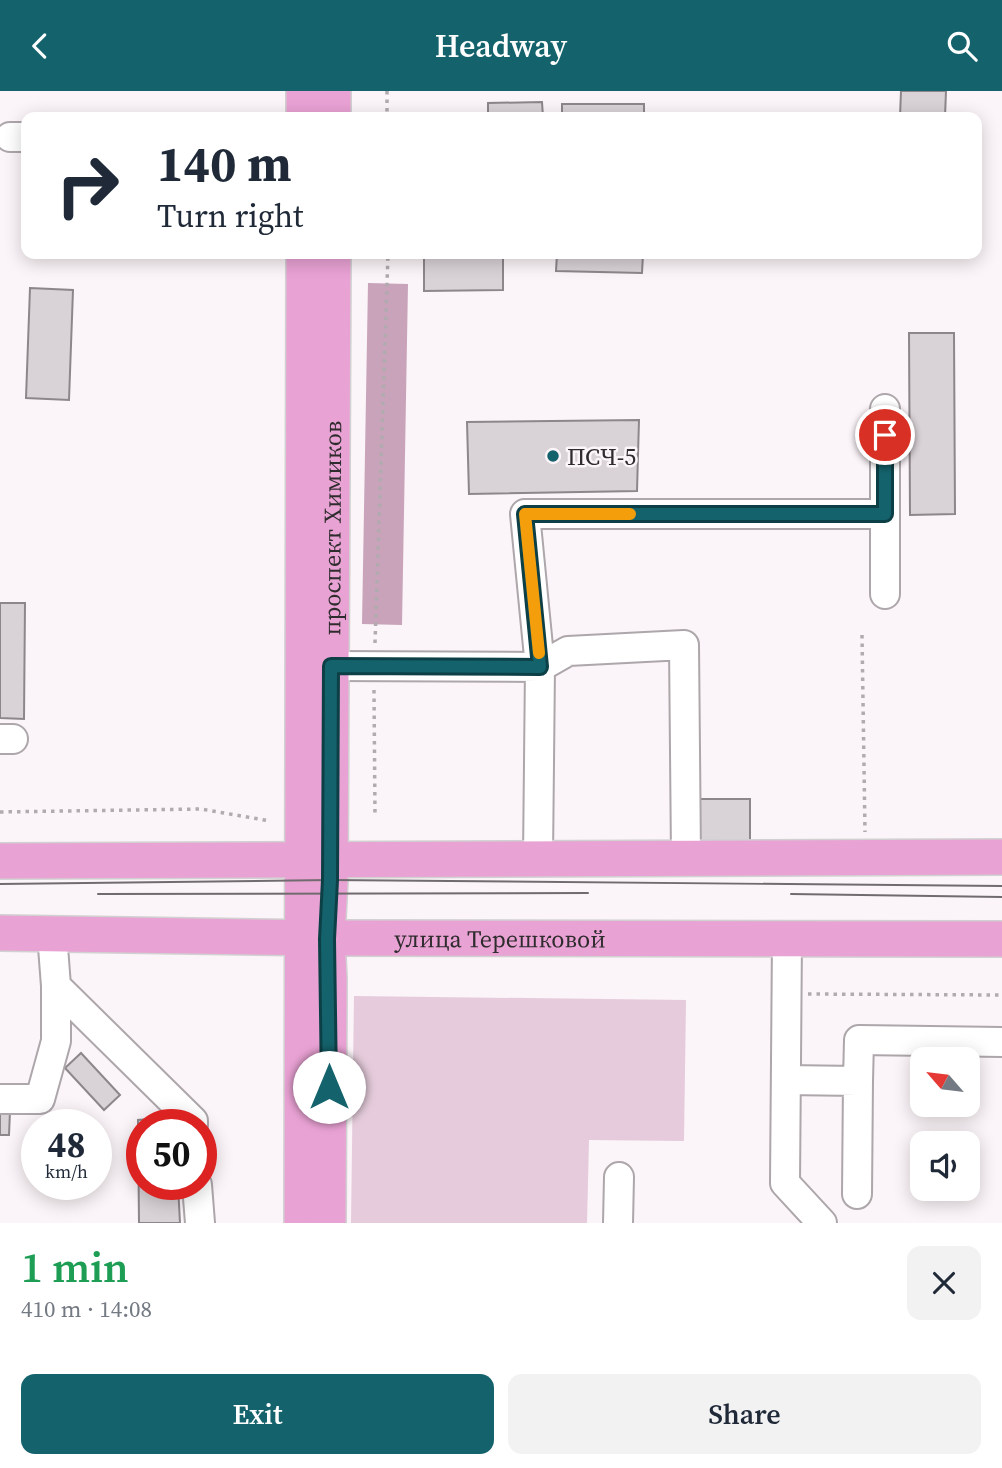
<!DOCTYPE html>
<html lang="en">
<head>
<meta charset="utf-8">
<style>
	body { margin:0; font-family:"Source Serif 4",serif; background:#f2f2f3; color:#1f2937; height:100vh; display:flex; flex-direction:column; font-size:26px; white-space:nowrap }
	* { box-sizing:border-box; margin:0 }
	p { font-size:23px; color:#747a83 }
	.icon { flex:none; width:38px; height:38px; fill:none; stroke:currentColor; stroke-width:2; stroke-linecap:round; stroke-linejoin:round }
	.map { position:relative; height:1132px; overflow:hidden }
	.drawer { display:flex; flex-direction:column; background:#fff; flex:1 }
	.drawer>* { flex:none }
	.hud { position:absolute; left:21px; top:21px; width:961px; height:147px; border-radius:14px; box-shadow:0 4px 18px #0003; background:#fff; color:#1f2937; overflow:hidden }
	.needle { width:46px; rotate:298deg }
	.controls { position:absolute; left:910px; top:956px; display:grid; gap:14px }
	.controls a { display:grid; place-items:center; width:70px; height:70px; border-radius:14px; background:#fff; box-shadow:0 4px 18px #0003; font-size:35px }
	.speed { position:absolute; left:21px; top:1018px; display:flex; gap:14px; font-size:35px; font-weight:700; text-align:center }
	.speed>* { display:grid; place-content:center; width:91px; height:91px; border-radius:50%; background:#fff; box-shadow:0 4px 18px #0003; line-height:1 }
	.speed small { font-size:18px; font-weight:400 }
	.speed .limit { border:10px solid #d22; background:#fff; color:#111 }
	.pin { position:absolute; display:grid; place-items:center; width:60px; height:60px; color:#fff; margin:-30px; border:4px solid #fff; border-radius:50%; box-shadow:0 2px 7px #0007 }
	.me { position:absolute; width:77px; margin:-38px; rotate:0deg; stroke-linejoin:round; filter:drop-shadow(0 0 5px #0008) }
	.turn { display:flex; align-items:center; gap:24px; height:147px; padding:0 21px; font-size:32px }
	.turn .icon { width:91px; height:91px; stroke-width:2.5 }
	.turn b { display:block; font-size:49px; line-height:60px }
	.round { display:grid; place-items:center; flex:none; width:74px; height:74px; border-radius:14px; background:#f2f2f3 }
	.summary { display:flex; align-items:center; justify-content:space-between; height:119px; padding:0 21px }
	h1 { font-size:42px; font-weight:600; line-height:52px; color:#1e9e55 }
	.cta { display:flex; gap:14px; margin-top:auto; padding:14px 21px }
	.cta a { flex:1; height:80px; border-radius:14px; background:#14626c; color:#fff; font-size:28px; font-weight:600; line-height:80px; text-align:center }
	.cta a+a { background:#f2f2f3; color:#1f2937 }
	header { display:flex; justify-content:space-between; align-items:center; height:91px; padding:0 21px; background:#14626c; color:#fff; font-size:32px; font-weight:600 }
	.map>svg:first-child { display:block }
	.green { fill:#e5cbdb }
	.forest { fill:#c8a3ba }
	.building { fill:#d9d2d6; stroke:#8d868a; stroke-width:2 }
	.lines { fill:none; stroke-linecap:round; stroke-linejoin:round }
	.minor-casing { stroke:#ada6aa; stroke-width:32 }
	.major-casing { stroke:#d1d1d1; stroke-width:38 }
	.path { stroke:#b1abaf; stroke-width:3.5; stroke-dasharray:3.5 5; stroke-linecap:butt }
	.minor { stroke:#fff; stroke-width:28 }
	.major { stroke:#e9a2d4; stroke-width:35 }
	.tram { stroke:#706b6e; stroke-width:2 }
	.route-casing { stroke:#0d4046; stroke-width:18 }
	.route { stroke:#14626c; stroke-width:12 }
	.slow { stroke:#f59e0b; stroke-width:12 }
	.poi-dot { fill:#14626c; stroke:#fbf4f8; stroke-width:2.5 }
	.labels { text-anchor:middle; dominant-baseline:central; stroke-width:5; stroke-linejoin:round; paint-order:stroke }
	.poi-label { font-size:24px; fill:#2f2c2e; stroke:#fbf4f8; text-anchor:start }
	.street-label { font-size:24px; fill:#2f2c2e; stroke:#fbf4f8 }
</style>
</head>
<body>
<header><svg class="icon" aria-label="back" viewBox="0 0 24 24"><path d="M15 5l-7 7 7 7"/></svg>Headway<svg class="icon" aria-label="search" viewBox="0 0 24 24"><circle cx="10" cy="10" r="6"/><path d="M15 15l6 6"/></svg></header>
<div class="map">
<svg width="1002" height="1132" viewBox="0 0 1002 1132">
	<rect width="100%" height="100%" fill="#fbf4f8"/>
	<path class="green" d="M354,905L686,909L684,1050L589,1049L587,1132H351Z"/>
	<path class="forest" d="M368,192L408,193L402,534L362,533Z"/>
	<path class="building" d="M901,0H946L945,26H900Z
		M542,11L543,26H488V12Z
		M562,13H644V26H562Z
		M424,163H503V199L424,200Z
		M557,163H643L642,182L556,180Z
		M30,197L73,199L69,309L26,307Z
		M909,242H954L955,423L910,424Z
		M639,329L637,400L469,403L467,331Z
		M0,512H25L24,628L0,627Z
		M695,708H750V750H694Z
		M81,962L120,1004L104,1019L65,977Z
		M0,1020H10L9,1044H0Z
		M175,1026V1034H142V1094H178L180,1132H139L138,1029Z"/>
	<g class="lines">
		<defs>
			<path id="minor" d="M10,46H26
				M885,503V318
				M331,575L540,576L538,767
				M0,648H13
				M686,766L684,554L568,560L540,576L525,423H885
				M52,843L56,895L193,1030V1034
				M787,848L785,1092L822,1132
				M786,989L858,990L859,949L1002,951
				M0,1008H40L56,950V895
				M197,1094L200,1132
				M857,1103L858,990
				M618,1132L619,1086"/>
			<g id="major">
				<path d="M304,0V26"/>
				<path d="M333,0V26"/>
				<path d="M0,770L1002,766"/>
				<path id="s1" d="M0,842L327,847L1002,848"/>
				<path d="M302,1132L304,163"/>
				<path id="s2" d="M328,1132L329,888L327,847L330,789L333,163"/>
			</g>
		</defs>
		<use href="#minor" class="minor-casing"/>
		<use href="#major" class="major-casing"/>
		<path class="path" d="M387,0V26
			M862,544L865,741
			M375,552L388,163
			M374,599L375,725
			M0,721L201,718L270,730
			M808,903L1002,904"/>
		<use href="#minor" class="minor"/>
		<use href="#major" class="major"/>
		<path class="tram" d="M0,793L330,789L1002,795
			M98,803L588,802
			M791,803L1002,806"/>
	</g>
	<g class="lines">
		<defs>
			<path id="route" d="M329,996L327,848L330,789L331,575L540,576L525,423H885V344"/>
		</defs>
		<use href="#route" class="route-casing"/>
		<use href="#route" class="route"/>
		<path class="slow" d="M539,562L525,423H630"/>
	</g>
	<circle class="poi-dot" cx="553" cy="365" r="7"/>
	<g class="labels">
		<g class="poi-label">
			<text x="567" y="365">ПСЧ-5</text>
		</g>
		<g class="street-label">
			<text stroke="none"><textPath href="#s2" startOffset="695">проспект Химиков</textPath></text>
			<text stroke="none"><textPath href="#s1" startOffset="500">улица Терешковой</textPath></text>
		</g>
	</g>
</svg>
<div class="controls">
<a><svg class="needle" viewBox="-14 -14 28 28"><path d="M0-13l5 13h-10z" fill="#e53935"/><path d="M0 13l5-13h-10z" fill="#747a83"/></svg></a>
<a><svg class="icon" aria-label="sound" viewBox="0 0 24 24"><path d="M4 9h4l5-4v14l-5-4H4zM17 9q2 3 0 6"/></svg></a>
</div>
<div class="speed"><div>48<small>km/h</small></div><div class="limit">50</div></div>
<div class="pin" style="left:885px;top:344px;background:#d93025"><svg class="icon" aria-label="arrive" viewBox="0 0 24 24"><path d="M6 21V4h12l-3 4 3 4H6"/></svg></div>
<svg class="me" style="left:329px;top:996px" viewBox="-20 -20 40 40"><circle r="19" fill="#fff"/><path d="M0-13L10 11 0 6-10 11z" fill="#14626c"/></svg>
<div class="hud">
<div class="turn"><svg class="icon" aria-label="right" viewBox="0 0 24 24"><path d="M7 20v-9h11M14 6l5 5-5 5"/></svg><div><b>140 m</b>Turn right</div></div>
</div>
</div>
<section class="drawer">
<div class="summary"><div><h1>1 min</h1><p>410 m · 14:08</p></div><a class="round"><svg class="icon" aria-label="close" viewBox="0 0 24 24"><path d="M6 6l12 12M18 6L6 18"/></svg></a></div>
<div class="cta"><a>Exit</a><a>Share</a></div>
</section>
</body>
</html>
